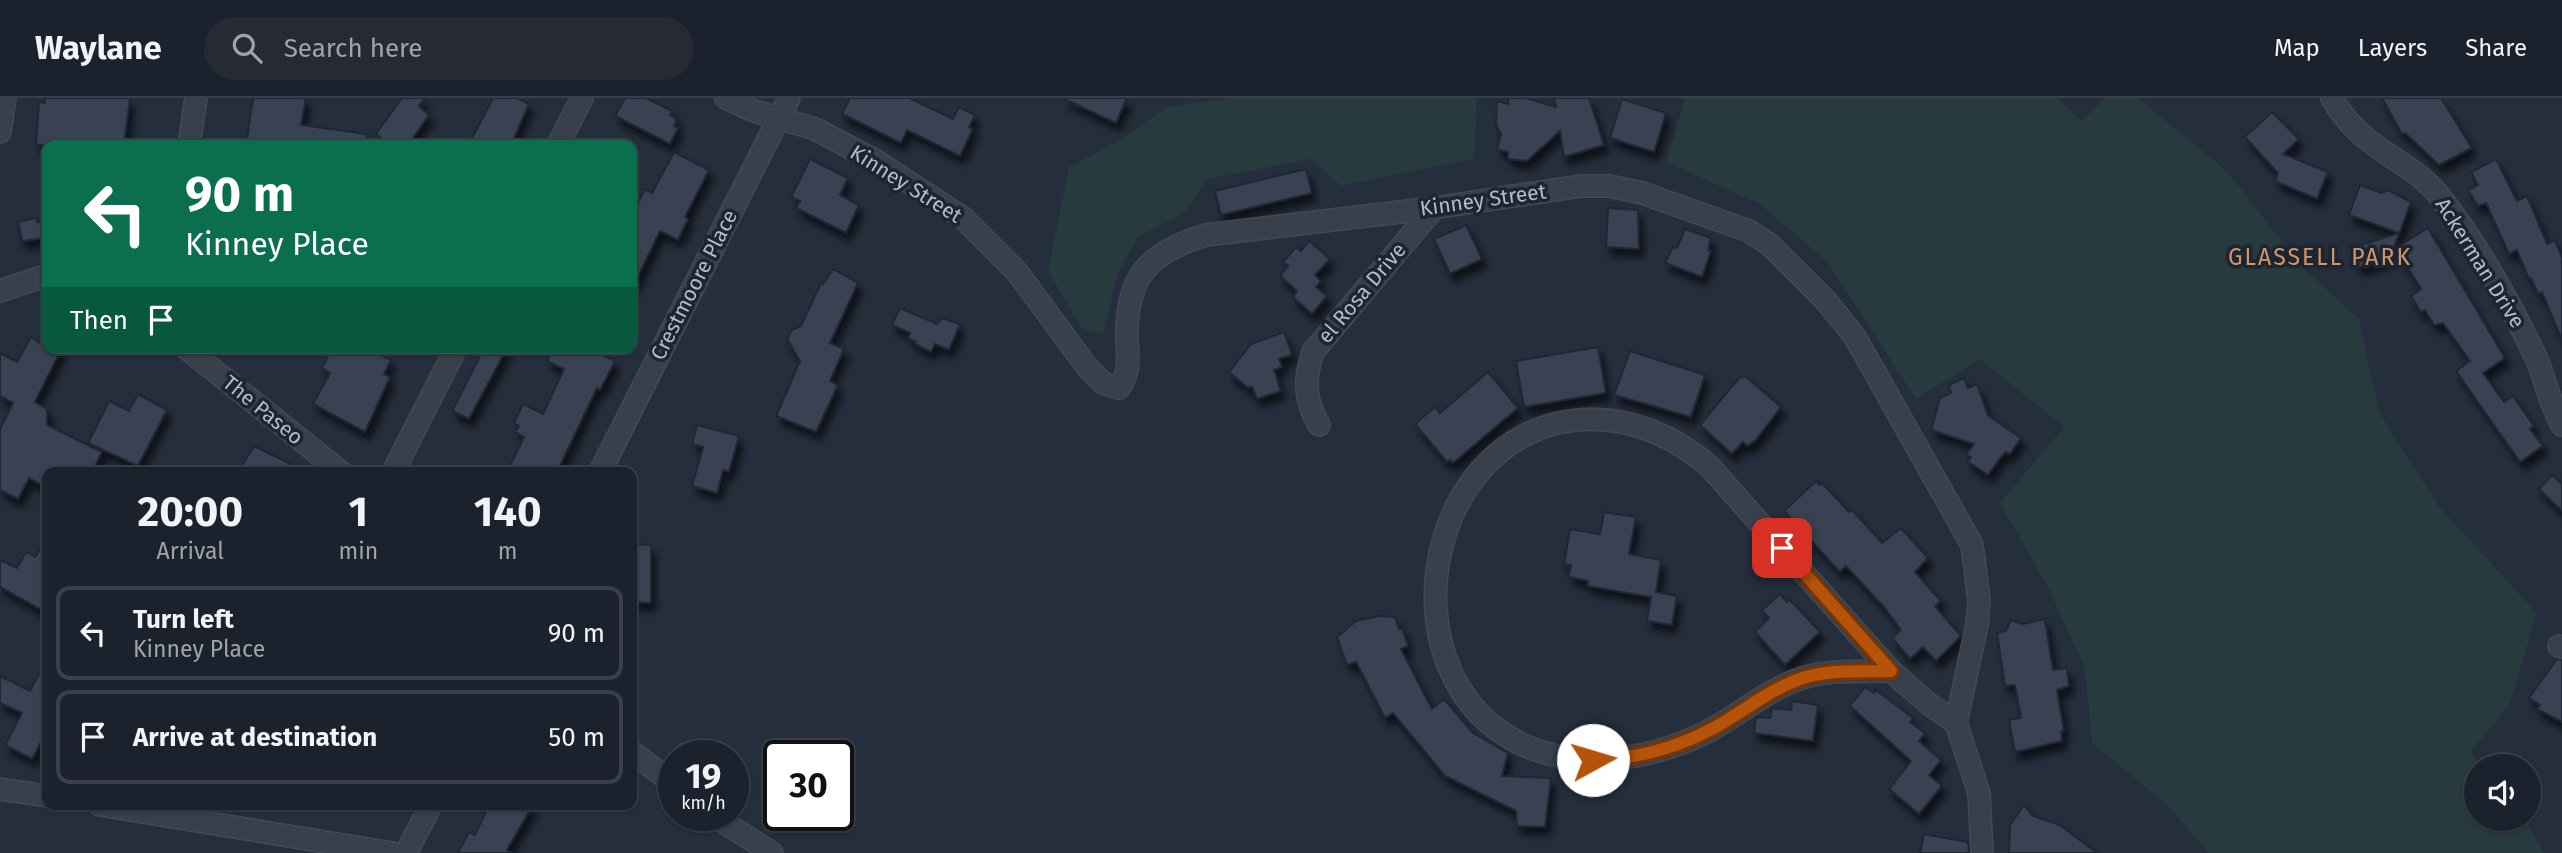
<!DOCTYPE html>
<html lang="en">
<head>
<meta charset="utf-8">
<style>
	body { margin:0; font-family:"Fira Sans",sans-serif; background:#252a35; color:#f1f3f6; height:100vh; display:flex; flex-direction:column; font-size:26px; white-space:nowrap }
	* { box-sizing:border-box; margin:0 }
	p { font-size:23px; color:#a0a4aa }
	.icon { flex:none; width:38px; height:38px; fill:none; stroke:currentColor; stroke-width:2; stroke-linecap:round; stroke-linejoin:round }
	.map { position:relative; flex:1; overflow:hidden }
	.sheet { position:absolute; left:42px; top:369px; width:595px; height:343px; display:flex; flex-direction:column; background:#1c222d; border-radius:14px; box-shadow:0 2px 5px #0004,0 0 0 2px #3a3f49 }
	.sheet>* { flex:none }
	.hud { position:absolute; left:42px; top:42px; width:595px; height:214px; border-radius:14px; box-shadow:0 2px 5px #0004,0 0 0 2px #3a3f49; background:#0b6e4f; color:#fff; overflow:hidden }
	.fabs { position:absolute; left:2464px; top:656px; display:grid; gap:14px }
	.fabs a { display:grid; place-items:center; width:77px; height:77px; border-radius:50%; background:#1c222d; box-shadow:0 2px 5px #0004,0 0 0 2px #3a3f49; font-size:35px }
	.speed { position:absolute; left:658px; top:642px; display:flex; gap:14px; font-size:35px; font-weight:700; text-align:center }
	.speed>* { display:grid; place-content:center; width:91px; height:91px; border-radius:50%; background:#1c222d; box-shadow:0 2px 5px #0004,0 0 0 2px #3a3f49; line-height:1 }
	.speed small { font-size:18px; font-weight:400 }
	.speed .limit { border:4px solid #111; border-radius:10px; background:#fff; color:#111 }
	.pin { position:absolute; display:grid; place-items:center; width:60px; height:60px; color:#fff; margin:-30px; border-radius:14px; box-shadow:0 4px 10px #0006 }
	.me { position:absolute; width:77px; margin:-38px; rotate:84deg; stroke-linejoin:round; filter:drop-shadow(0 0 5px #0008) }
	.turn { display:flex; align-items:center; gap:24px; height:147px; padding:0 28px; font-size:32px }
	.turn .icon { width:91px; height:91px; stroke-width:2.5 }
	.turn b { display:block; font-size:49px; line-height:60px }
	.then { display:flex; align-items:center; height:66px; padding:0 28px; background:#0003; gap:14px; font-size:26px }
	.eta { display:flex; justify-content:space-evenly; align-items:center; height:119px; text-align:center }
	.eta b { font-size:42px; font-weight:700; line-height:49px }
	ul { padding:0; list-style:none }
	li { display:flex; align-items:center; gap:21px; height:94px; margin:0 14px 10px; padding:0 14px; border:4px solid #3a3f49; border-radius:14px }
	li div { flex:1 }
	li b { display:block; font-size:26px }
	li em { font-style:normal }
	header { display:flex; align-items:center; gap:42px; box-sizing:border-box; height:98px; padding:0 35px; background:#1c222d; border-bottom:2px solid #3a3f49 }
	header strong { font-size:33px }
	nav { display:flex; gap:38px; margin-inline-start:auto; font-size:24px }
	.search { width:490px; height:63px; background:#252a35; display:flex; align-items:center; gap:18px; box-sizing:border-box; padding:0 24px; border-radius:38px; color:#a0a4aa; font-size:26px }
	.map>svg:first-child { display:block }
	.green { fill:#273a3d }
	.building { fill:#384252; stroke:#202733; stroke-width:2; filter:url(#shadow) }
	.lines { fill:none; stroke-linecap:round; stroke-linejoin:round }
	.minor-casing { stroke:#424955; stroke-width:24 }
	.minor { stroke:#39404c; stroke-width:21 }
	.route-casing { stroke:#753606; stroke-width:18 }
	.route { stroke:#b45309; stroke-width:12 }
	.labels { text-anchor:middle; dominant-baseline:central; stroke-width:7; stroke-linejoin:round; paint-order:stroke }
	.street-label { font-size:21px; fill:#b5bbc7; stroke:#1e2531 }
	.neighbourhood-label { font-size:23px; letter-spacing:2px; fill:#cd976a; stroke:#1e2531 }
</style>
</head>
<body>
<header>
<strong>Waylane</strong>
<div class="search"><svg class="icon" aria-label="search" viewBox="0 0 24 24"><circle cx="10" cy="10" r="6"/><path d="M15 15l6 6"/></svg>Search here</div>
<nav><a>Map</a><a>Layers</a><a>Share</a></nav>
</header>
<div class="map">
<svg width="2562" height="755" viewBox="0 0 2562 755">
	<defs>
		<filter id="shadow"><feDropShadow dx="4.5" dy="8" stdDeviation="3.5" flood-color="#0009"/></filter>
	</defs>
	<rect width="100%" height="100%" fill="#252e3c"/>
	<path class="green" d="M1228,0H1477L1474,61L1341,88L1310,61L1208,81L1184,115L1138,139L1118,175L1103,236L1082,231L1048,173L1069,69L1120,42L1167,9Z
		M1681,0H2057L2082,23L2105,0H2138L2228,74L2300,167L2359,221L2379,314L2439,409L2537,515L2509,608L2470,654L2482,668H2476V721H2525L2544,755H2209L2166,706L2092,645L2085,571L2048,489L2000,405L2064,329L1980,261L1916,301L1827,164L1760,106L1666,64L1685,2Z"/>
	<path class="building" d="M45,0H130L124,47H36L39,4L45,5Z
		M253,0H306L301,27L367,36L366,47H246Z
		M402,0H425L419,8L429,17L408,47H374L380,39L376,36Z
		M493,0H517L529,6L511,47H481L471,42Z
		M625,0H646L672,13L670,17L677,21L674,28L678,30L670,46L615,18Z
		M850,0H909L953,21L959,9L975,17L969,29L973,31L960,58L907,32L901,45L842,16Z
		M1062,0H1127L1116,25Z
		M1508,0H1526L1556,9L1554,0H1589L1604,47L1564,59L1560,33L1527,63L1508,61V54L1497,51L1501,36L1496,27L1497,3L1508,6Z
		M2382,0H2441L2472,50L2439,67L2405,35L2402,36Z
		M1622,1L1666,15L1654,54L1610,40Z
		M2272,14L2299,41L2283,56L2328,74L2317,101L2275,83L2278,75L2245,39Z
		M674,54L709,72L685,119L688,121L678,142L660,133L632,191V116L645,91L652,95Z
		M810,61L848,80L840,97L859,107L846,135L796,110L800,103L791,99Z
		M2496,61L2517,103L2527,98L2547,146L2555,142L2562,160V242L2542,194L2538,196L2531,180L2529,181L2517,152L2509,156L2486,105L2478,108L2468,92L2478,87L2471,74Z
		M1306,71L1312,95L1221,117L1215,93Z
		M2360,87L2381,95L2388,92L2411,104L2390,160L2358,170L2352,150L2399,135L2349,117Z
		M1608,110L1638,112L1639,151L1606,149Z
		M36,120L37,124L47,122V140L22,143L18,124Z
		M1466,127L1482,161L1450,176L1434,141Z
		M2428,130L2505,260L2483,275L2504,304L2513,298L2534,328L2530,331L2543,348L2520,364L2456,273L2470,263L2443,225L2434,227L2425,212L2421,214L2411,198L2421,191L2396,150Z
		M1685,131L1711,140L1708,152L1711,153L1702,179L1665,165L1673,149L1677,150Z
		M1309,143L1330,161L1315,177L1321,183L1316,189L1327,198L1312,216L1293,199L1297,193L1280,178L1288,168L1283,164L1296,149L1301,153Z
		M833,171L858,185L830,245L844,251L830,283L838,287L816,334L776,318L800,263L787,241L792,232L801,228L821,185L823,186Z
		M900,210L937,226L942,220L960,226L949,252L935,246L931,254L915,246L916,244L908,240L910,235L892,227Z
		M1284,234L1292,257L1279,261L1282,269L1274,272L1281,293L1257,301L1252,289L1248,290L1229,274L1251,246Z
		M31,239L47,250H62L35,304L47,311V327L102,354L92,374H47V390L29,380L18,401L0,392V331L13,305L0,298V255L17,264Z
		M1598,249L1606,295L1524,309L1516,263Z
		M332,250H367L391,262L384,276L390,279L365,334L313,306L330,275L322,270Z
		M484,250H507L469,321L452,313Z
		M554,250H589L615,263L600,292L597,290L557,374H507L524,339L515,334L519,328L514,325L523,306L543,316L564,271L547,263Z
		M1630,253L1705,277L1691,319L1614,297Z
		M1488,274L1518,310L1453,365L1450,362L1447,364L1415,326L1435,309L1440,315Z
		M1745,278L1781,309L1755,343L1747,348L1743,344L1732,356L1700,327L1739,280Z
		M1964,280L1968,290L1977,286L1988,317L2021,340L2010,356L2006,354L2001,359L1988,377L1968,364L1971,359L1966,357L1974,346L1931,332L1940,300L1951,295L1949,287Z
		M138,296L167,312L138,368L88,345L109,303L129,313Z
		M697,327L739,338L729,374L723,372L717,395L692,388L703,349L692,346Z
		M254,348L307,374H238Z
		M2552,377L2562,386V413L2539,391Z
		M1816,383L1820,387L1822,385L1849,414L1852,412L1882,445L1901,430L1928,460L1915,474L1941,503L1935,508L1961,538L1936,563L1923,549L1910,561L1892,540L1901,532L1884,509L1846,468L1840,474L1784,413Z
		M1604,414L1636,419L1629,456L1661,462L1656,494L1677,498L1672,527L1647,523L1651,499L1587,488L1588,483L1569,479L1571,467L1564,466L1570,431L1600,436Z
		M47,441V515L0,489V462L17,470L26,454L35,459Z
		M632,446L651,447V505L632,504Z
		M1780,496L1787,504L1790,502L1820,534L1785,567L1755,534L1769,520L1762,512Z
		M1380,518L1395,519L1399,531L1402,530L1408,548L1401,551L1432,611L1444,601L1473,635L1508,655L1502,678L1551,680L1545,729L1517,728L1516,713L1445,678L1393,615L1385,620L1356,564L1347,567L1337,539L1356,523Z
		M2045,521L2053,572L2067,570L2069,588L2057,592L2064,633L2061,634L2062,643L2015,654L2009,622L2021,620L2015,587L2005,588L1997,535L2006,533L2011,522L2023,526Z
		M47,561V633L32,661L5,647L22,615L0,605V578L30,593Z
		M2557,561L2562,562V624L2537,611L2540,607L2529,600Z
		M1865,589L1874,595L1876,592L1913,620L1910,624L1925,635L1919,643L1941,662L1929,677L1942,688L1919,716L1889,691L1911,663L1850,608Z
		M1792,603L1818,607L1813,643L1754,635L1756,619L1770,620L1772,610L1791,612Z
		M489,707H533L507,752L512,755H458L469,734L475,737Z
		M2024,707L2033,718L2060,727L2097,755H2009L2010,727Z
		M1924,736L1968,744L1969,755H1920Z"/>
	<g class="lines">
		<defs>
			<path id="minor" d="M726,0L754,13L815,31L876,63L962,119L1018,175L1087,269L1103,285L1119,290C1130,274 1128,262 1127,243C1125,180 1147,155 1206,137L1434,110L1581,88H1609L1642,95L1749,133L1770,147L1827,204L1855,239L1972,447L1979,502L1977,527L1956,625L1979,695L1982,755
				M2332,0C2361,53 2409,59 2441,100C2479,149 2511,206 2537,262C2546,283 2550,307 2562,327
				M0,34L5,0
				M189,47L196,0
				M558,47L582,0
				M0,193L47,177
				M186,250L341,374
				M1319,327C1304,301 1304,281 1313,254L1434,110
				M393,374L456,250
				M600,374L789,0
				M2559,548L2562,549
				M1891,573C1862,574 1830,571 1802,580C1769,591 1744,613 1714,630C1648,666 1556,678 1494,629C1420,571 1419,451 1475,379C1537,301 1639,307 1709,368L1891,573L1929,606L1956,625
				M632,654L674,686
				M0,691L47,698
				M100,707L392,755
				M714,718L772,755
				M406,755L431,707"/>
		</defs>
		<use href="#minor" class="minor-casing"/>
		<use href="#minor" class="minor"/>
	</g>
	<g class="lines">
		<defs>
			<path id="route" d="M1593,662C1634,661 1676,650 1712,631C1742,615 1768,592 1800,581C1828,571 1862,574 1891,573L1782,450"/>
		</defs>
		<use href="#route" class="route-casing"/>
		<use href="#route" class="route"/>
	</g>
	<g class="labels">
		<g class="street-label">
			<text transform="translate(906 86) rotate(32)">Kinney Street</text>
			<text transform="translate(1483 102) rotate(-8)">Kinney Street</text>
			<text transform="translate(2480 165) rotate(58)">Ackerman Drive</text>
			<text transform="translate(694 187) rotate(-63)">Crestmoore Place</text>
			<text transform="translate(1362 195) rotate(-50)">el Rosa Drive</text>
			<text transform="translate(263 312) rotate(39)">The Paseo</text>
		</g>
		<g class="neighbourhood-label">
			<text x="2320" y="159">GLASSELL PARK</text>
		</g>
	</g>
</svg>
<div class="fabs">
<a><svg class="icon" aria-label="sound" viewBox="0 0 24 24"><path d="M4 9h4l5-4v14l-5-4H4zM17 9q2 3 0 6"/></svg></a>
</div>
<div class="speed"><div>19<small>km/h</small></div><div class="limit">30</div></div>
<div class="pin" style="left:1782px;top:450px;background:#d93025"><svg class="icon" aria-label="arrive" viewBox="0 0 24 24"><path d="M6 21V4h12l-3 4 3 4H6"/></svg></div>
<svg class="me" style="left:1593px;top:662px" viewBox="-20 -20 40 40"><circle r="19" fill="#fff"/><path d="M0-13L10 11 0 6-10 11z" fill="#b45309"/></svg>
<div class="hud">
<div class="turn"><svg class="icon" aria-label="left" viewBox="0 0 24 24"><path d="M17 20v-9H6M10 6l-5 5 5 5"/></svg><div><b>90 m</b>Kinney Place</div></div>
<div class="then">Then<svg class="icon" aria-label="arrive" viewBox="0 0 24 24"><path d="M6 21V4h12l-3 4 3 4H6"/></svg></div>
</div>
<section class="sheet">
<div class="eta">
<div><b>20:00</b><p>Arrival</p></div>
<div><b>1</b><p>min</p></div>
<div><b>140</b><p>m</p></div>
</div>
<ul>
<li><svg class="icon" aria-label="left" viewBox="0 0 24 24"><path d="M17 20v-9H6M10 6l-5 5 5 5"/></svg><div><b>Turn left</b><p>Kinney Place</p></div><em>90 m</em></li>
<li><svg class="icon" aria-label="arrive" viewBox="0 0 24 24"><path d="M6 21V4h12l-3 4 3 4H6"/></svg><div><b>Arrive at destination</b></div><em>50 m</em></li>
</ul>
</section>
</div>
</body>
</html>
